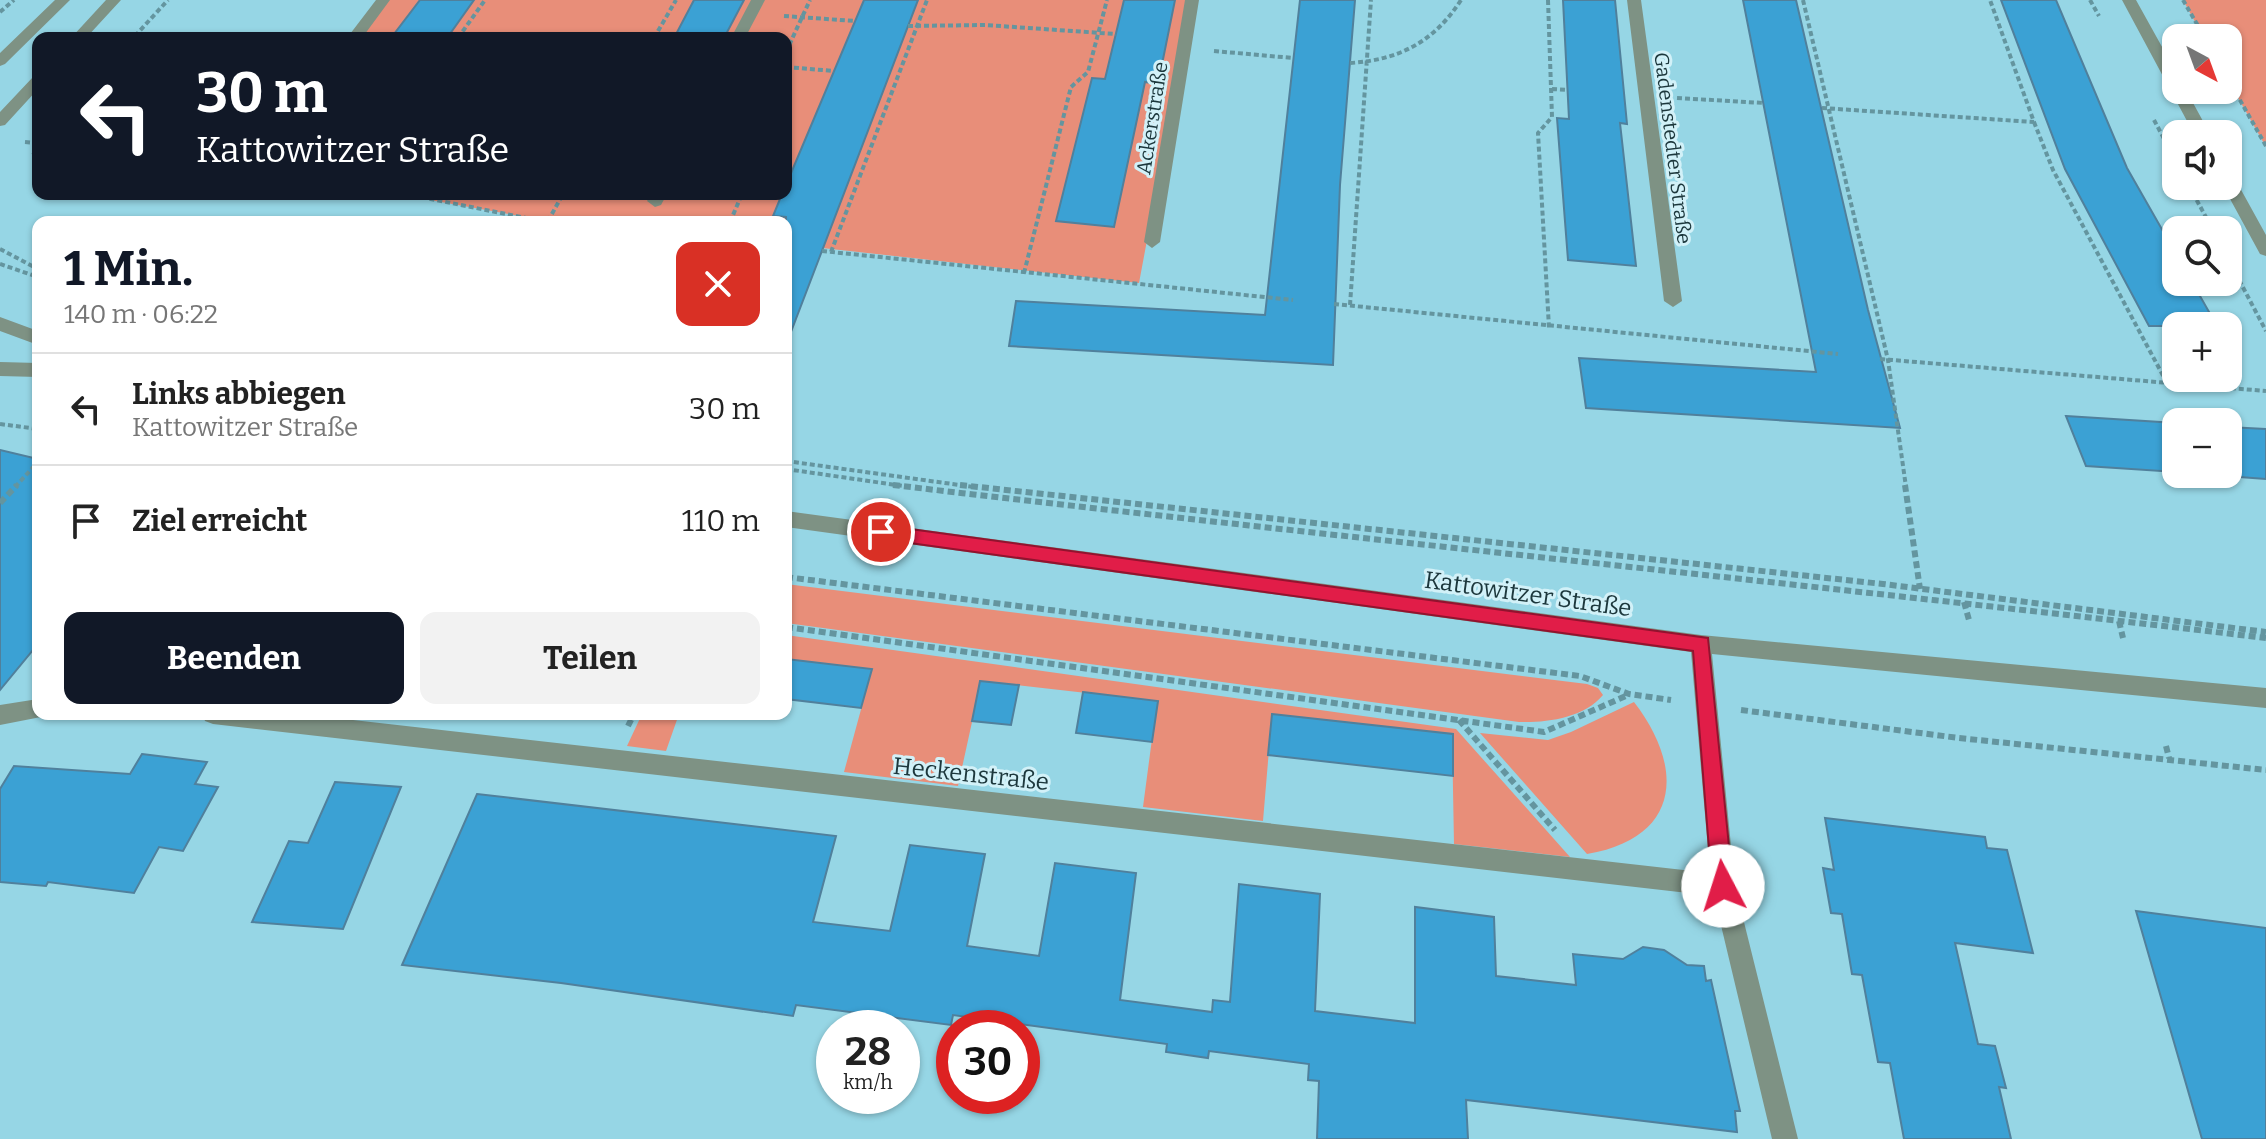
<!DOCTYPE html>
<html lang="de">
<head>
<meta charset="utf-8">
<style>
	body { margin:0; font-family:Bitter,serif; background:#f2f2f2; color:#222; height:100vh; display:flex; flex-direction:column; font-size:30px; white-space:nowrap }
	* { box-sizing:border-box; margin:0 }
	p { font-size:26px; color:#767676 }
	.icon { flex:none; width:44px; height:44px; fill:none; stroke:currentColor; stroke-width:2; stroke-linecap:round; stroke-linejoin:round }
	.map { position:relative; flex:1; overflow:hidden }
	.details { position:absolute; left:32px; top:216px; width:760px; height:504px; display:flex; flex-direction:column; background:#fff; border-radius:16px; box-shadow:0 2px 6px #0004 }
	.details>* { flex:none }
	.top-card { position:absolute; left:32px; top:32px; width:760px; height:168px; border-radius:16px; box-shadow:0 2px 6px #0004; background:#111827; color:#fff; overflow:hidden }
	.needle { width:52px; rotate:139deg }
	.buttons { position:absolute; left:2162px; top:24px; display:grid; gap:16px }
	.buttons a { display:grid; place-items:center; width:80px; height:80px; border-radius:16px; background:#fff; box-shadow:0 2px 6px #0004; font-size:40px }
	.speed { position:absolute; left:816px; top:1010px; display:flex; gap:16px; font-size:40px; font-weight:700; text-align:center }
	.speed>* { display:grid; place-content:center; width:104px; height:104px; border-radius:50%; background:#fff; box-shadow:0 2px 6px #0004; line-height:1 }
	.speed small { font-size:20px; font-weight:400 }
	.speed .limit { border:12px solid #d22; background:#fff; color:#111 }
	.pin { position:absolute; display:grid; place-items:center; width:68px; height:68px; color:#fff; margin:-34px; border:4px solid #fff; border-radius:50%; box-shadow:0 2px 8px #0007 }
	.me { position:absolute; width:88px; margin:-44px; rotate:355deg; stroke-linejoin:round; filter:drop-shadow(0 0 6px #0008) }
	.turn { display:flex; align-items:center; gap:28px; height:168px; padding:0 32px; font-size:36px }
	.turn .icon { width:104px; height:104px; stroke-width:2.5 }
	.turn b { display:block; font-size:56px; line-height:68px }
	.round { display:grid; place-items:center; flex:none; width:84px; height:84px; border-radius:16px; background:#f2f2f2 }
	.headline { display:flex; align-items:center; justify-content:space-between; height:136px; padding:0 32px }
	h1 { font-size:48px; font-weight:700; line-height:60px; color:#111827 }
	.action { display:flex; gap:16px; margin-top:auto; padding:16px 32px }
	.action a { flex:1; height:92px; border-radius:16px; background:#111827; color:#fff; font-size:32px; font-weight:700; line-height:92px; text-align:center }
	.action a+a { background:#f2f2f2; color:#222 }
	ul { padding:0; list-style:none }
	li { display:flex; align-items:center; gap:24px; height:112px; padding:0 32px; border-top:2px solid #e0e0e0 }
	li div { flex:1 }
	li b { display:block; font-size:30px }
	li em { font-style:normal }
	.map>svg:first-child { display:block }
	.green { fill:#e88e79 }
	.building { fill:#3ba1d4; stroke:#50809c; stroke-width:2 }
	.lines { fill:none; stroke-linecap:round; stroke-linejoin:round }
	.path-far1 { stroke:#64959f; stroke-width:4; stroke-dasharray:5 3; stroke-linecap:butt }
	.path { stroke:#64959f; stroke-width:6; stroke-dasharray:7 4; stroke-linecap:butt }
	.minor { fill:#7e9284; fill-rule:evenodd }
	.route { fill:#e11d48; stroke:#92132f; stroke-width:2 }
	.labels { text-anchor:middle; dominant-baseline:central; stroke-width:6; stroke-linejoin:round; paint-order:stroke }
	.far-street-label { font-size:20px; fill:#1c373c; stroke:#d2f1f8 }
	.street-label { font-size:24px; fill:#1c373c; stroke:#d2f1f8 }
</style>
</head>
<body>
<div class="map">
<svg width="2266" height="1139" viewBox="0 0 2266 1139">
	<rect width="100%" height="100%" fill="#96d6e5"/>
	<path class="green" d="M383,0H1192L1139,283L786,244V222L548,221L396,194H786V38H354Z
		M2183,0H2266V147L2228,80V38H2204Z
		M786,584L1587,684L1598,688L1603,695C1584,718 1546,723 1519,722L786,623Z
		M786,635L1456,729L1570,857L1454,844L1452,734L1272,714L1263,821L1143,807L1157,701L981,681L958,786L844,772L872,669L786,659Z
		M1634,702C1685,768 1681,838 1587,854L1480,733L1548,740L1571,732Z
		M642,714H679L666,751L627,746Z"/>
	<path class="building" d="M420,0H474L447,38H391Z
		M694,0H744L724,38H674Z
		M864,0H918L789,337L786,336V217L773,216L782,194H786V185Z
		M1124,0H1175L1158,84L1145,82L1114,227L1056,221L1092,78L1105,79Z
		M1300,0H1355L1340,185L1333,365L1009,346L1016,301L1265,315Z
		M1563,0H1615L1627,124L1620,123L1636,266L1568,260L1557,118L1569,119Z
		M1743,0H1796L1868,310L1900,428L1586,408L1579,358L1816,372Z
		M2001,0H2056L2127,168L2176,254V282H2192L2217,326H2149L2065,169Z
		M2066,416L2176,423V472L2086,466Z
		M2228,427L2266,429V479L2199,474H2228Z
		M0,450L38,459V644L0,690Z
		M786,659L872,669L861,708L786,699Z
		M980,681L1019,685L1011,725L972,721Z
		M1083,692L1158,701L1152,742L1076,733Z
		M1272,714L1453,734V776L1268,755Z
		M142,754L207,762L195,784L218,787L183,851L159,847L134,893L48,882L46,886L0,882V789L14,766L130,774Z
		M335,782L401,787L343,929L252,922L289,841L308,843Z
		M477,794L836,836L813,922L890,931L910,845L985,854L967,946L1039,956L1055,863L1136,873L1120,1000L1212,1012L1213,1000L1230,1002L1239,884L1320,894L1315,1011L1415,1023V907L1494,917L1496,976L1576,985L1573,954L1623,959L1643,947L1664,950L1687,965L1704,966L1706,981L1711,980L1740,1111H1735L1737,1132L1466,1100L1468,1139H1317L1319,1081L1308,1080L1309,1064L1209,1051L1208,1058L1166,1052L1167,1044L953,1015L951,1025L796,1005L793,1016L561,983L402,965Z
		M1825,818L1985,837L1987,848L2007,850L2033,953L1955,943L1978,1044L1995,1046L2006,1088L1999,1087L2011,1139H1904L1890,1063L1878,1062L1862,975L1852,974L1842,914L1831,913L1823,868L1834,870Z
		M2136,911L2266,928V1139H2202Z"/>
	<g class="lines">
		<path class="path-far1" d="M1548,0L1552,117L1538,133L1549,328
			M1803,0L1888,360L1906,487
			M2090,0L2099,16
			M2183,0L2205,38
			M0,12L14,0
			M784,16L855,21
			M908,26L985,25L1116,34
			M135,36L168,0
			M458,38L485,0
			M654,38L676,0
			M1214,51L1293,58
			M786,52L810,0
			M1350,63C1399,60 1434,42 1461,0
			M786,67L834,71
			M2228,79L2266,146
			M1552,89L1568,90
			M1677,98L1764,103
			M1822,108L2034,122L1990,0
			M2154,120L2176,161
			M2034,122L2053,170L2167,383
			M25,142L38,143
			M33,155L38,149
			M2189,186L2213,230
			M406,194L526,218L566,222
			M548,221L563,194
			M730,222L742,194
			M0,249L38,269
			M822,251L1293,300
			M831,252L927,0
			M2228,259L2266,331
			M0,264L38,277
			M1024,273L1071,87L1088,72L1107,0
			M1334,304L1838,354
			M1350,305L1371,0
			M1880,359L2266,391
			M0,424L38,429
			M786,461L974,487
			M786,469L910,487
			M15,487L38,462"/>
		<path class="path" d="M893,485C1351,539 1809,584 2266,638
			M960,485L1883,584L2266,632
			M1905,485L1920,589
			M0,503L17,485
			M786,577L1580,676L1629,694L1671,700
			M1964,602L1969,620
			M2119,621L2123,638
			M786,627L1544,732L1628,695
			M1741,710L1959,738L2266,770
			M1459,720L1555,830
			M628,726L634,714
			M2166,746L2169,758"/>
		<path class="minor" d="M55,0H70L5,64L0,66V53Z
			M106,0H121L86,38H71Z
			M376,0H390L362,38H347Z
			M751,0H765L745,38H731Z
			M1185,0H1199L1160,242L1152,248L1144,242Z
			M1627,0H1641L1682,301L1673,307L1664,301Z
			M2122,0H2136L2176,72V90H2186L2210,134H2194Z
			M38,75V89L5,125L0,126V112L33,77Z
			M2228,176L2234,177L2266,235V256L2260,254L2223,186H2228Z
			M651,194H667L661,205L655,207L647,201Z
			M0,317L38,331V345L0,331Z
			M0,362L38,363V377L0,376Z
			M786,511L1701,635L2266,688V708L1712,654L1735,886L1798,1139H1772L1714,896L213,724L205,721L202,714H300L1710,873L1691,652L786,527Z
			M38,699V714L46,716L0,725V705Z"/>
	</g>
	<path class="route" d="M881,525L1708,638L1733,886L1730,893L1723,896L1715,893L1712,886L1693,651L881,539L872,532Z"/>
	<g class="labels">
		<g class="far-street-label">
			<text transform="translate(1152 118) rotate(-81)">Ackerstraße</text>
			<text transform="translate(1673 148) rotate(83)">Gadenstedter Straße</text>
		</g>
		<g class="street-label">
			<text transform="translate(1528 594) rotate(8)">Kattowitzer Straße</text>
			<text transform="translate(971 774) rotate(6)">Heckenstraße</text>
		</g>
	</g>
</svg>
<div class="buttons">
<a><svg class="needle" viewBox="-14 -14 28 28"><path d="M0-13l5 13h-10z" fill="#e53935"/><path d="M0 13l5-13h-10z" fill="#767676"/></svg></a>
<a><svg class="icon" aria-label="sound" viewBox="0 0 24 24"><path d="M4 9h4l5-4v14l-5-4H4zM17 9q2 3 0 6"/></svg></a>
<a><svg class="icon" aria-label="search" viewBox="0 0 24 24"><circle cx="10" cy="10" r="6"/><path d="M15 15l6 6"/></svg></a>
<a>+</a>
<a>−</a>
</div>
<div class="speed"><div>28<small>km/h</small></div><div class="limit">30</div></div>
<div class="pin" style="left:881px;top:532px;background:#d93025"><svg class="icon" aria-label="arrive" viewBox="0 0 24 24"><path d="M6 21V4h12l-3 4 3 4H6"/></svg></div>
<svg class="me" style="left:1723px;top:886px" viewBox="-20 -20 40 40"><circle r="19" fill="#fff"/><path d="M0-13L10 11 0 6-10 11z" fill="#e11d48"/></svg>
<div class="top-card">
<div class="turn"><svg class="icon" aria-label="left" viewBox="0 0 24 24"><path d="M17 20v-9H6M10 6l-5 5 5 5"/></svg><div><b>30 m</b>Kattowitzer Straße</div></div>
</div>
<section class="details">
<div class="headline"><div><h1>1 Min.</h1><p>140 m · 06:22</p></div><a class="round" style="background:#d93025;color:#fff"><svg class="icon" aria-label="close" viewBox="0 0 24 24"><path d="M6 6l12 12M18 6L6 18"/></svg></a></div>
<ul>
<li><svg class="icon" aria-label="left" viewBox="0 0 24 24"><path d="M17 20v-9H6M10 6l-5 5 5 5"/></svg><div><b>Links abbiegen</b><p>Kattowitzer Straße</p></div><em>30 m</em></li>
<li><svg class="icon" aria-label="arrive" viewBox="0 0 24 24"><path d="M6 21V4h12l-3 4 3 4H6"/></svg><div><b>Ziel erreicht</b></div><em>110 m</em></li>
</ul>
<div class="action"><a>Beenden</a><a>Teilen</a></div>
</section>
</div>
</body>
</html>
